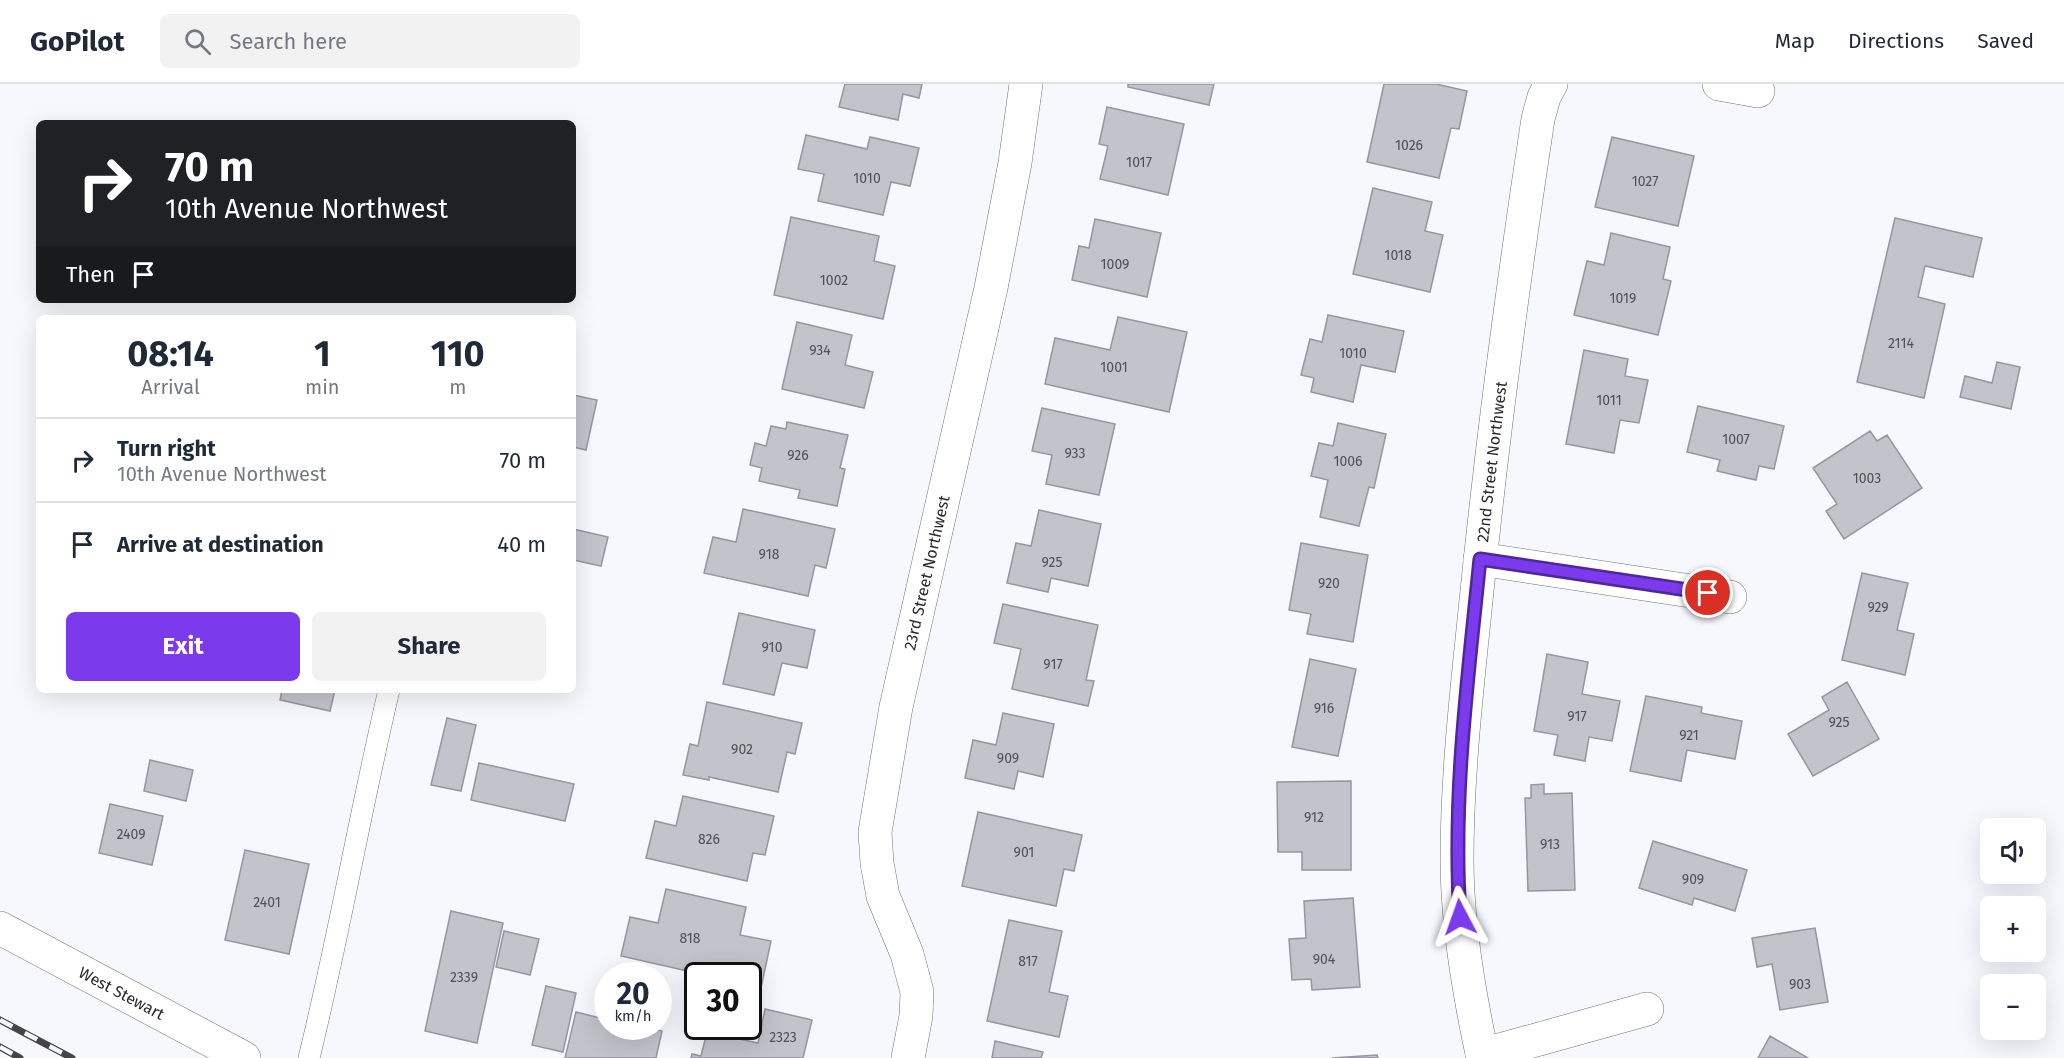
<!DOCTYPE html>
<html lang="en">
<head>
<meta charset="utf-8">
<style>
	body { margin:0; font-family:"Fira Sans",sans-serif; background:#f2f2f3; color:#1f2937; height:100vh; display:flex; flex-direction:column; font-size:22px; white-space:nowrap }
	* { box-sizing:border-box; margin:0 }
	p { font-size:20px; color:#747a83 }
	.icon { flex:none; width:33px; height:33px; fill:none; stroke:currentColor; stroke-width:2; stroke-linecap:round; stroke-linejoin:round }
	.map { position:relative; flex:1; overflow:hidden }
	.side { position:absolute; left:36px; top:231px; width:540px; height:378px; display:flex; flex-direction:column; background:#fff; border-radius:9px; box-shadow:0 6px 24px #0002 }
	.side>* { flex:none }
	.top-card { position:absolute; left:36px; top:36px; width:540px; height:183px; border-radius:9px; box-shadow:0 6px 24px #0002; background:#202124; color:#fff; overflow:hidden }
	.buttons { position:absolute; left:1980px; top:734px; display:grid; gap:12px }
	.buttons a { display:grid; place-items:center; width:66px; height:66px; border-radius:9px; background:#fff; box-shadow:0 6px 24px #0002; font-size:30px }
	.speed { position:absolute; left:594px; top:878px; display:flex; gap:12px; font-size:30px; font-weight:700; text-align:center }
	.speed>* { display:grid; place-content:center; width:78px; height:78px; border-radius:50%; background:#fff; box-shadow:0 6px 24px #0002; line-height:1 }
	.speed small { font-size:15px; font-weight:400 }
	.speed .limit { border:3px solid #111; border-radius:9px; background:#fff; color:#111 }
	.pin { position:absolute; display:grid; place-items:center; width:51px; height:51px; color:#fff; margin:-26px; border:3px solid #fff; border-radius:50%; box-shadow:0 2px 6px #0007 }
	.me { position:absolute; width:66px; margin:-33px; rotate:356deg; stroke-linejoin:round; filter:drop-shadow(0 0 4px #0008) }
	.turn { display:flex; align-items:center; gap:21px; height:126px; padding:0 30px; font-size:27px }
	.turn .icon { width:78px; height:78px; stroke-width:2.5 }
	.turn b { display:block; font-size:42px; line-height:51px }
	.then { display:flex; align-items:center; height:57px; padding:0 30px; background:#0003; gap:12px; font-size:22px }
	.eta { display:flex; justify-content:space-evenly; align-items:center; height:102px; text-align:center }
	.eta b { font-size:36px; font-weight:700; line-height:42px }
	.button { display:flex; gap:12px; margin-top:auto; padding:12px 30px }
	.button a { flex:1; height:69px; border-radius:9px; background:#7c3aed; color:#fff; font-size:24px; font-weight:700; line-height:69px; text-align:center }
	.button a+a { background:#f2f2f3; color:#1f2937 }
	ul { padding:0; list-style:none }
	li { display:flex; align-items:center; gap:18px; height:84px; padding:0 30px; border-top:2px solid #e0e1e3 }
	li div { flex:1 }
	li b { display:block; font-size:22px }
	li em { font-style:normal }
	header { display:flex; align-items:center; gap:36px; box-sizing:border-box; height:84px; padding:0 30px; background:#fff; border-bottom:2px solid #e0e1e3 }
	header strong { font-size:28px }
	nav { display:flex; gap:33px; margin-inline-start:auto; font-size:21px }
	.search { width:420px; height:54px; background:#f2f2f3; display:flex; align-items:center; gap:15px; box-sizing:border-box; padding:0 21px; border-radius:9px; color:#747a83; font-size:22px }
	.map>svg:first-child { display:block }
	.building { fill:#c3c3cc; stroke:#97969f; stroke-width:1.5 }
	.lines { fill:none; stroke-linecap:round; stroke-linejoin:round }
	.service-casing { stroke:#72727a; stroke-width:22 }
	.minor-casing { stroke:#72727a; stroke-width:34 }
	.tertiary-casing { stroke:#72727a; stroke-width:34 }
	.service { stroke:#fff; stroke-width:21 }
	.minor { stroke:#fff; stroke-width:33 }
	.tertiary { stroke:#fff; stroke-width:33 }
	.rail-casing { stroke:#454449; stroke-width:7 }
	.rail { stroke:#f7f7fe; stroke-width:4.5; stroke-dasharray:14; stroke-linecap:butt }
	.route-casing { stroke:#51269a; stroke-width:15 }
	.route { stroke:#7c3aed; stroke-width:10 }
	.labels { text-anchor:middle; dominant-baseline:central; stroke-width:5; stroke-linejoin:round; paint-order:stroke }
	.number-label { font-size:14px; fill:#505055 }
	.street-label { font-size:16px; fill:#2a292d; stroke:#f7f7fe }
</style>
</head>
<body>
<header>
<strong>GoPilot</strong>
<div class="search"><svg class="icon" aria-label="search" viewBox="0 0 24 24"><circle cx="10" cy="10" r="6"/><path d="M15 15l6 6"/></svg>Search here</div>
<nav><a>Map</a><a>Directions</a><a>Saved</a></nav>
</header>
<div class="map">
<svg width="2064" height="974" viewBox="0 0 2064 974">
	<rect width="100%" height="100%" fill="#f7f7fe"/>
	<path class="building" d="M845,0H922L919,14L903,10L898,36L839,23Z
		M1128,0H1214L1209,21L1128,3Z
		M1384,0H1436L1467,7L1459,45L1451,44L1439,94L1367,78Z
		M1107,23L1184,40L1168,111L1100,95L1108,62L1099,60Z
		M806,51L867,65L870,53L919,64L910,102L891,98L883,131L818,117L824,90L798,85Z
		M1612,53L1694,72L1678,142L1595,123Z
		M1373,104L1432,118L1425,147L1443,151L1430,208L1353,190Z
		M791,133L879,152L874,177L895,182L883,235L774,211Z
		M1895,134L1982,154L1973,193L1925,182L1918,213L1945,220L1924,314L1857,298Z
		M1095,135L1161,149L1147,213L1072,196L1079,162L1089,164Z
		M1611,149L1670,163L1663,195L1671,197L1658,251L1574,231L1587,177L1604,181Z
		M1328,231L1404,247L1395,288L1361,281L1353,318L1311,308L1314,294L1301,291L1310,255L1322,258Z
		M1118,233L1187,248L1169,328L1045,300L1055,254L1110,266Z
		M797,238L852,251L845,281L873,288L864,324L782,305Z
		M1584,266L1628,275L1625,292L1648,296L1639,339L1620,336L1614,369L1566,360Z
		M1997,278L2020,283L2011,325L1960,313L1965,292L1992,299Z
		M573,311L597,316L586,366L573,363Z
		M1698,322L1784,342L1774,385L1759,382L1756,396L1717,387L1720,376L1687,368Z
		M1042,324L1115,340L1099,411L1046,400L1052,371L1032,367Z
		M787,338L848,351L840,384L845,385L837,422L798,414L800,406L759,397L762,384L750,381L755,359L766,362L771,342L786,345Z
		M1338,339L1386,350L1374,404L1369,403L1359,442L1320,433L1328,396L1311,392L1319,359L1333,362Z
		M1870,347L1877,357L1887,351L1922,404L1844,455L1826,427L1837,420L1813,384Z
		M743,425L835,445L826,484L815,481L808,512L704,489L713,453L736,458Z
		M1039,426L1101,440L1088,502L1051,494L1048,508L1007,499L1016,459L1031,462Z
		M573,445L608,453L601,482L573,476Z
		M1301,459L1368,471L1353,558L1307,550L1311,530L1289,526Z
		M1862,489L1908,499L1897,546L1914,550L1905,591L1842,576Z
		M1003,520L1098,541L1086,596L1094,597L1088,622L1012,605L1021,565L994,559Z
		M739,529L815,546L807,584L782,579L774,611L723,600Z
		M1547,570L1588,578L1582,610L1620,617L1612,657L1589,653L1585,677L1554,671L1558,651L1534,647Z
		M1310,575L1356,585L1338,672L1292,663Z
		M1847,598L1879,655L1813,692L1788,650L1829,626L1822,613Z
		M282,606H335L330,627L280,616Z
		M1646,612L1702,623L1701,629L1742,637L1735,675L1687,666L1681,697L1630,687Z
		M707,618L802,639L795,670L787,668L778,708L709,693V696L683,691L690,660L698,662Z
		M1003,629L1054,640L1043,693L1018,687L1014,705L965,694L973,656L996,661Z
		M447,634L476,641L461,707L431,701Z
		M150,676L193,686L186,717L144,707Z
		M479,679L574,700L565,737L471,716Z
		M1351,697V786H1302V768H1278L1277,698Z
		M1544,700V710L1572,709L1575,806L1528,807L1525,714H1531V701Z
		M683,712L774,732L765,771L753,769L747,797L646,774L655,737L676,742Z
		M110,720L163,732L152,781L99,769Z
		M978,728L1082,751L1074,787L1064,785L1056,822L962,802Z
		M1653,757L1747,786L1735,827L1694,814L1692,821L1639,804Z
		M245,766L309,780L289,870L225,856Z
		M666,805L746,823L740,851L771,857L761,904L748,901V891H705L621,872L630,833L658,839Z
		M1353,814L1360,903L1312,906L1311,895L1292,896L1289,855L1306,854L1304,817Z
		M451,827L503,839L477,959L425,947Z
		M1009,836L1062,847L1049,908L1068,912L1059,953L987,937Z
		M1815,844L1828,918L1780,926L1772,880L1757,883L1752,854Z
		M504,847L539,855L530,891L496,883Z
		M546,902L576,909L563,968L532,961Z
		M765,925L812,936L803,974H691L692,970L701,972L707,948L758,959Z
		M576,928L608,936V942H641L662,947L656,974H565Z
		M1770,952L1808,974H1758Z
		M995,957L1043,968L1041,974H992Z
		M1377,971L1378,974H1332Z"/>
	<g class="lines">
		<defs>
			<path id="service" d="M309,974C339,852 360,728 389,606"/>
			<g id="minor">
				<path d="M1719,0L1758,7"/>
				<path d="M1480,475L1730,513"/>
				<path d="M1482,971L1647,925"/>
				<path id="s1" d="M908,974L916,932L917,908L907,870L883,812L877,779L875,748L896,623L991,204L1015,79L1026,0"/>
				<path id="s2" d="M1483,974C1469,910 1457,842 1457,776C1457,686 1468,596 1477,507C1493,349 1514,192 1538,35L1544,13L1551,0"/>
			</g>
			<g id="tertiary">
				<path id="s3" d="M0,844L244,974"/>
			</g>
		</defs>
		<use href="#service" class="service-casing"/>
		<use href="#minor" class="minor-casing"/>
		<use href="#tertiary" class="tertiary-casing"/>
		<use href="#service" class="service"/>
		<use href="#minor" class="minor"/>
		<use href="#tertiary" class="tertiary"/>
		<defs>
			<path id="rail" d="M0,936L72,974
				M0,963L20,974"/>
		</defs>
		<use href="#rail" class="rail-casing"/>
		<use href="#rail" class="rail"/>
	</g>
	<g class="lines">
		<defs>
			<path id="route" d="M1460,833C1452,713 1468,594 1480,475L1708,509"/>
		</defs>
		<use href="#route" class="route-casing"/>
		<use href="#route" class="route"/>
	</g>
	<g class="labels">
		<g class="number-label">
			<text x="1409" y="61">1026</text>
			<text x="1139" y="78">1017</text>
			<text x="867" y="94">1010</text>
			<text x="1645" y="97">1027</text>
			<text x="1398" y="171">1018</text>
			<text x="1115" y="180">1009</text>
			<text x="834" y="196">1002</text>
			<text x="1623" y="214">1019</text>
			<text x="1901" y="259">2114</text>
			<text x="820" y="266">934</text>
			<text x="1353" y="269">1010</text>
			<text x="1114" y="283">1001</text>
			<text x="1609" y="316">1011</text>
			<text x="1736" y="355">1007</text>
			<text x="1075" y="369">933</text>
			<text x="798" y="371">926</text>
			<text x="1348" y="377">1006</text>
			<text x="1867" y="394">1003</text>
			<text x="769" y="470">918</text>
			<text x="1052" y="478">925</text>
			<text x="1329" y="499">920</text>
			<text x="1878" y="523">929</text>
			<text x="772" y="563">910</text>
			<text x="1053" y="580">917</text>
			<text x="1324" y="624">916</text>
			<text x="1577" y="632">917</text>
			<text x="1839" y="638">925</text>
			<text x="1689" y="651">921</text>
			<text x="742" y="665">902</text>
			<text x="1008" y="674">909</text>
			<text x="1314" y="733">912</text>
			<text x="131" y="750">2409</text>
			<text x="709" y="755">826</text>
			<text x="1550" y="760">913</text>
			<text x="1024" y="768">901</text>
			<text x="1693" y="795">909</text>
			<text x="267" y="818">2401</text>
			<text x="690" y="854">818</text>
			<text x="1324" y="875">904</text>
			<text x="1028" y="877">817</text>
			<text x="464" y="893">2339</text>
			<text x="1800" y="900">903</text>
			<text x="783" y="953">2323</text>
		</g>
		<g class="street-label">
			<text stroke="none"><textPath href="#s2" startOffset="600">22nd Street Northwest</textPath></text>
			<text stroke="none"><textPath href="#s1" startOffset="498">23rd Street Northwest</textPath></text>
			<text stroke="none"><textPath href="#s3" startOffset="138">West Stewart</textPath></text>
		</g>
	</g>
</svg>
<div class="buttons">
<a><svg class="icon" aria-label="sound" viewBox="0 0 24 24"><path d="M4 9h4l5-4v14l-5-4H4zM17 9q2 3 0 6"/></svg></a>
<a>+</a>
<a>−</a>
</div>
<div class="speed"><div>20<small>km/h</small></div><div class="limit">30</div></div>
<div class="pin" style="left:1708px;top:509px;background:#d93025"><svg class="icon" aria-label="arrive" viewBox="0 0 24 24"><path d="M6 21V4h12l-3 4 3 4H6"/></svg></div>
<svg class="me" style="left:1460px;top:833px" viewBox="-20 -20 40 40"><path d="M0-17L14 15 0 8-14 15z" fill="#7c3aed" stroke="#fff" stroke-width="4"/></svg>
<div class="top-card">
<div class="turn"><svg class="icon" aria-label="right" viewBox="0 0 24 24"><path d="M7 20v-9h11M14 6l5 5-5 5"/></svg><div><b>70 m</b>10th Avenue Northwest</div></div>
<div class="then">Then<svg class="icon" aria-label="arrive" viewBox="0 0 24 24"><path d="M6 21V4h12l-3 4 3 4H6"/></svg></div>
</div>
<section class="side">
<div class="eta">
<div><b>08:14</b><p>Arrival</p></div>
<div><b>1</b><p>min</p></div>
<div><b>110</b><p>m</p></div>
</div>
<ul>
<li><svg class="icon" aria-label="right" viewBox="0 0 24 24"><path d="M7 20v-9h11M14 6l5 5-5 5"/></svg><div><b>Turn right</b><p>10th Avenue Northwest</p></div><em>70 m</em></li>
<li><svg class="icon" aria-label="arrive" viewBox="0 0 24 24"><path d="M6 21V4h12l-3 4 3 4H6"/></svg><div><b>Arrive at destination</b></div><em>40 m</em></li>
</ul>
<div class="button"><a>Exit</a><a>Share</a></div>
</section>
</div>
</body>
</html>
